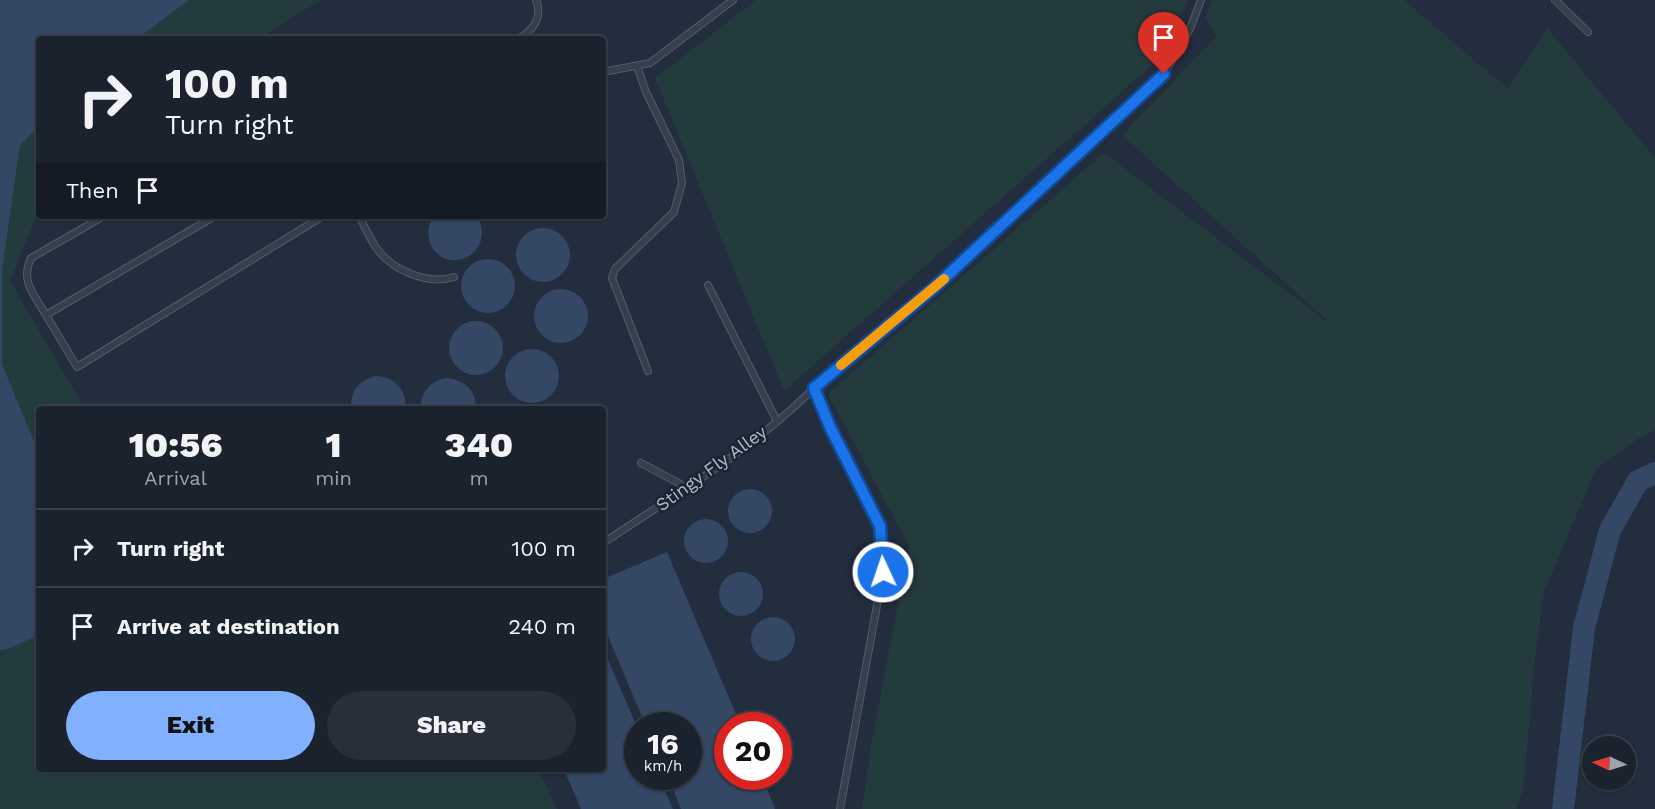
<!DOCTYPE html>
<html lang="en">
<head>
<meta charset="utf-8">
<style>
	body { margin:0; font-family:"Work Sans",sans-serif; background:#272f3a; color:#f1f3f6; height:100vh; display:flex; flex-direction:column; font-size:22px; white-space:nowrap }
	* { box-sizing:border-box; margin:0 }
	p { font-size:20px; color:#9fa4aa }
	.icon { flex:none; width:33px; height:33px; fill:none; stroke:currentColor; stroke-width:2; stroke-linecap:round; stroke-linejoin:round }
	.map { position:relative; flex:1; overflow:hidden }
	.drawer { position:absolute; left:36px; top:406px; width:570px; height:366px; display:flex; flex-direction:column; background:#1a222e; border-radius:6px; box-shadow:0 2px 4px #0004,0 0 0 2px #383f4a }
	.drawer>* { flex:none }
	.top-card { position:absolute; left:36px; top:36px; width:570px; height:183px; border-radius:6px; box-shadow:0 2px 4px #0004,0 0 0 2px #383f4a; background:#1a222e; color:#f1f3f6; overflow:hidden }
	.needle { width:39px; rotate:274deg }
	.fabs { position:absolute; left:1582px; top:736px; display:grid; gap:12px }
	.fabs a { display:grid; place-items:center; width:54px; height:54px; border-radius:50%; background:#1a222e; box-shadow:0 2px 4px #0004,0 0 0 2px #383f4a; font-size:30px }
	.speed { position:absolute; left:624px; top:712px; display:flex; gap:12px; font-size:30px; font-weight:700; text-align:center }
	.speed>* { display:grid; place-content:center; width:78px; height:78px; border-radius:50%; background:#1a222e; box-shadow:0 2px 4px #0004,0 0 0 2px #383f4a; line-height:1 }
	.speed small { font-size:15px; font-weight:400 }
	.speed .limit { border:9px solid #d22; background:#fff; color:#111 }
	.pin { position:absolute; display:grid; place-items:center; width:51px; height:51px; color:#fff; margin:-62px -26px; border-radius:50% 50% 50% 0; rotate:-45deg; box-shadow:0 0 6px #0007 }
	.pin .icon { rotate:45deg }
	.me { position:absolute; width:66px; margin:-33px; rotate:357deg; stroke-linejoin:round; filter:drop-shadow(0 0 4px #0008) }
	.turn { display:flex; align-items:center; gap:21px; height:126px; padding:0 30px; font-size:27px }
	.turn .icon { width:78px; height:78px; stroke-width:2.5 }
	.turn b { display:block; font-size:42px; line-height:51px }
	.then { display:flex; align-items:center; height:57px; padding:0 30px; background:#0003; gap:12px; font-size:22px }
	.eta { display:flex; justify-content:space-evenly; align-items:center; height:102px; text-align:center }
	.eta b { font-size:36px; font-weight:800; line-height:42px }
	.primary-button { display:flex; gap:12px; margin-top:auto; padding:12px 30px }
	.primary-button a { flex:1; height:69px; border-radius:36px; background:#81b1fe; color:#111; font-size:24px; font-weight:800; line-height:69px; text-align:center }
	.primary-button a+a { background:#272f3a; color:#f1f3f6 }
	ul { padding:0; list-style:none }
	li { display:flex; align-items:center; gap:18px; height:78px; padding:0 30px; border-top:2px solid #383f4a }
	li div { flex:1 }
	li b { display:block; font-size:22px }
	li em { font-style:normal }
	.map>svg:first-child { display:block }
	.green { fill:#243b3e }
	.water { fill:#344866 }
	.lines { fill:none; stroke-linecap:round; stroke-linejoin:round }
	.river { stroke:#344866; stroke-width:22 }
	.lane-casing { stroke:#545d6b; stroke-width:8 }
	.lane { stroke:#363f4d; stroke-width:6 }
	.route-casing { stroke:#114b97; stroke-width:15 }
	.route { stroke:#1a73e8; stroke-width:10 }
	.slow { stroke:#f59e0b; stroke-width:10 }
	.labels { text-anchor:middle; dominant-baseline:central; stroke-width:5; stroke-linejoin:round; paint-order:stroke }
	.street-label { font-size:18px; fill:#b1bac9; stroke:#1b2432 }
</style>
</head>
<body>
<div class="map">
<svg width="1655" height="809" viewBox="0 0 1655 809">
	<rect width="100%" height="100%" fill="#222d3d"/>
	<path class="green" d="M189,0H321L258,39H137Z
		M756,0H1188L1158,60L784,391L655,78Z
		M1212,0H1404L1508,89L1547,28L1655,158V430L1636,440L1596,469L1544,592L1534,666L1524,786L1517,809H862L871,746L909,546L828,394L1104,153L1334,327L1122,135L1217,36L1205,19Z
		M39,127V210L10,281L85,409L39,410V459L2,364V271L20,145Z
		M39,635V770H539L557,809H0V650L8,649Z"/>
	<path class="water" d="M0,0H189L137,39H39V127L20,145L2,271V364L39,454V635L8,649L0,650Z
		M434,216H477C498,255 444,278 430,243C427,233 428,224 434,216Z
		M516 255a27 27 0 1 1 54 0a27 27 0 1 1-54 0Z
		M461 286a27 27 0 1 1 54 0a27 27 0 1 1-54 0Z
		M534 316a27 27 0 1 1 54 0a27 27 0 1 1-54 0Z
		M449 348a27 27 0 1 1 54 0a27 27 0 1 1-54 0Z
		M505 376a27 27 0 1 1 54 0a27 27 0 1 1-54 0Z
		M375,376C394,377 408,389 405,409H351C350,392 358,381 375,376Z
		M445,378C463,379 478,390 475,409H421C420,393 429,382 445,378Z
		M728 511a22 22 0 1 1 44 0a22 22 0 1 1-44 0Z
		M684 541a22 22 0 1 1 44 0a22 22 0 1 1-44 0Z
		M667,552L741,726H728V777H762L775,809H681L668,777H688V726H646L603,624V579Z
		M719 594a22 22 0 1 1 44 0a22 22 0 1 1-44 0Z
		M751 639a22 22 0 1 1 44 0a22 22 0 1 1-44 0Z
		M603,648L637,727L638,777H659L673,809H581L564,770H603Z"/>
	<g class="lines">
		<path class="river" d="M1563,809L1584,628L1610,530L1638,481L1655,473"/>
		<defs>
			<path id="lane" d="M1555,0L1588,32
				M518,39C533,31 543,17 536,0
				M637,66L646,92L679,160L682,183L674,212L615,269L612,278L648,371
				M603,72L650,63L733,0
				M104,216L31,258C20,282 34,294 46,315L215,216
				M359,216C365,227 370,239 377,249C393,271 428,285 454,277
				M708,285L777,421
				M46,315L77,367L323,216
				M814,388L830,427L881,526L883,572L840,809
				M641,463L686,487
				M603,543C675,495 752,450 814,388L936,286L1164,74L1190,29L1201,0"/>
		</defs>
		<use href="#lane" class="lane-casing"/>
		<use href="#lane" class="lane"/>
	</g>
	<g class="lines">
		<defs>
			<path id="route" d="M883,572L880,526L830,427L814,388L936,286L1164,74"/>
		</defs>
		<use href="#route" class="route-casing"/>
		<use href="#route" class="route"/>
		<path class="slow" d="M841,365L944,279"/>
	</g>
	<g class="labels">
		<g class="street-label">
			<text transform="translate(711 468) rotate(-36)">Stingy Fly Alley</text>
		</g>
	</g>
</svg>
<div class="fabs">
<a><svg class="needle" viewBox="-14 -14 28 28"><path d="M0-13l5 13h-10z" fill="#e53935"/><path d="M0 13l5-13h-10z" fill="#9fa4aa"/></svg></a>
</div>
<div class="speed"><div>16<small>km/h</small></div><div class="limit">20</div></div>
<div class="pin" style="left:1164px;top:74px;background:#d93025"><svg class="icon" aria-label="arrive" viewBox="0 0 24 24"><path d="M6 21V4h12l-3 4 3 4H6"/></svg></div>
<svg class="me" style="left:883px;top:572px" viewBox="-20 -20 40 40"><circle r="17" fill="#1a73e8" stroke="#fff" stroke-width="3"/><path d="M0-11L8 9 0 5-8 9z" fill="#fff"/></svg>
<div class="top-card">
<div class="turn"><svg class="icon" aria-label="right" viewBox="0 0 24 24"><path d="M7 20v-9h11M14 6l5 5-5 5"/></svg><div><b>100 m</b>Turn right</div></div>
<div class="then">Then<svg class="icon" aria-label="arrive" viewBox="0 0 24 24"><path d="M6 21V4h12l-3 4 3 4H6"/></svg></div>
</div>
<section class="drawer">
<div class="eta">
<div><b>10:56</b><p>Arrival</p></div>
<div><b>1</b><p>min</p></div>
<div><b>340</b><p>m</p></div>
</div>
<ul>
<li><svg class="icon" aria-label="right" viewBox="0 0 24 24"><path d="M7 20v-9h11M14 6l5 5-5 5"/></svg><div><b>Turn right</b></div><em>100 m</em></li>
<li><svg class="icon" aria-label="arrive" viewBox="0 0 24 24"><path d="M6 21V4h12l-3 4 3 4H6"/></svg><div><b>Arrive at destination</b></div><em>240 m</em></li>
</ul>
<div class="primary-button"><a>Exit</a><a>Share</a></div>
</section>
</div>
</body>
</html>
